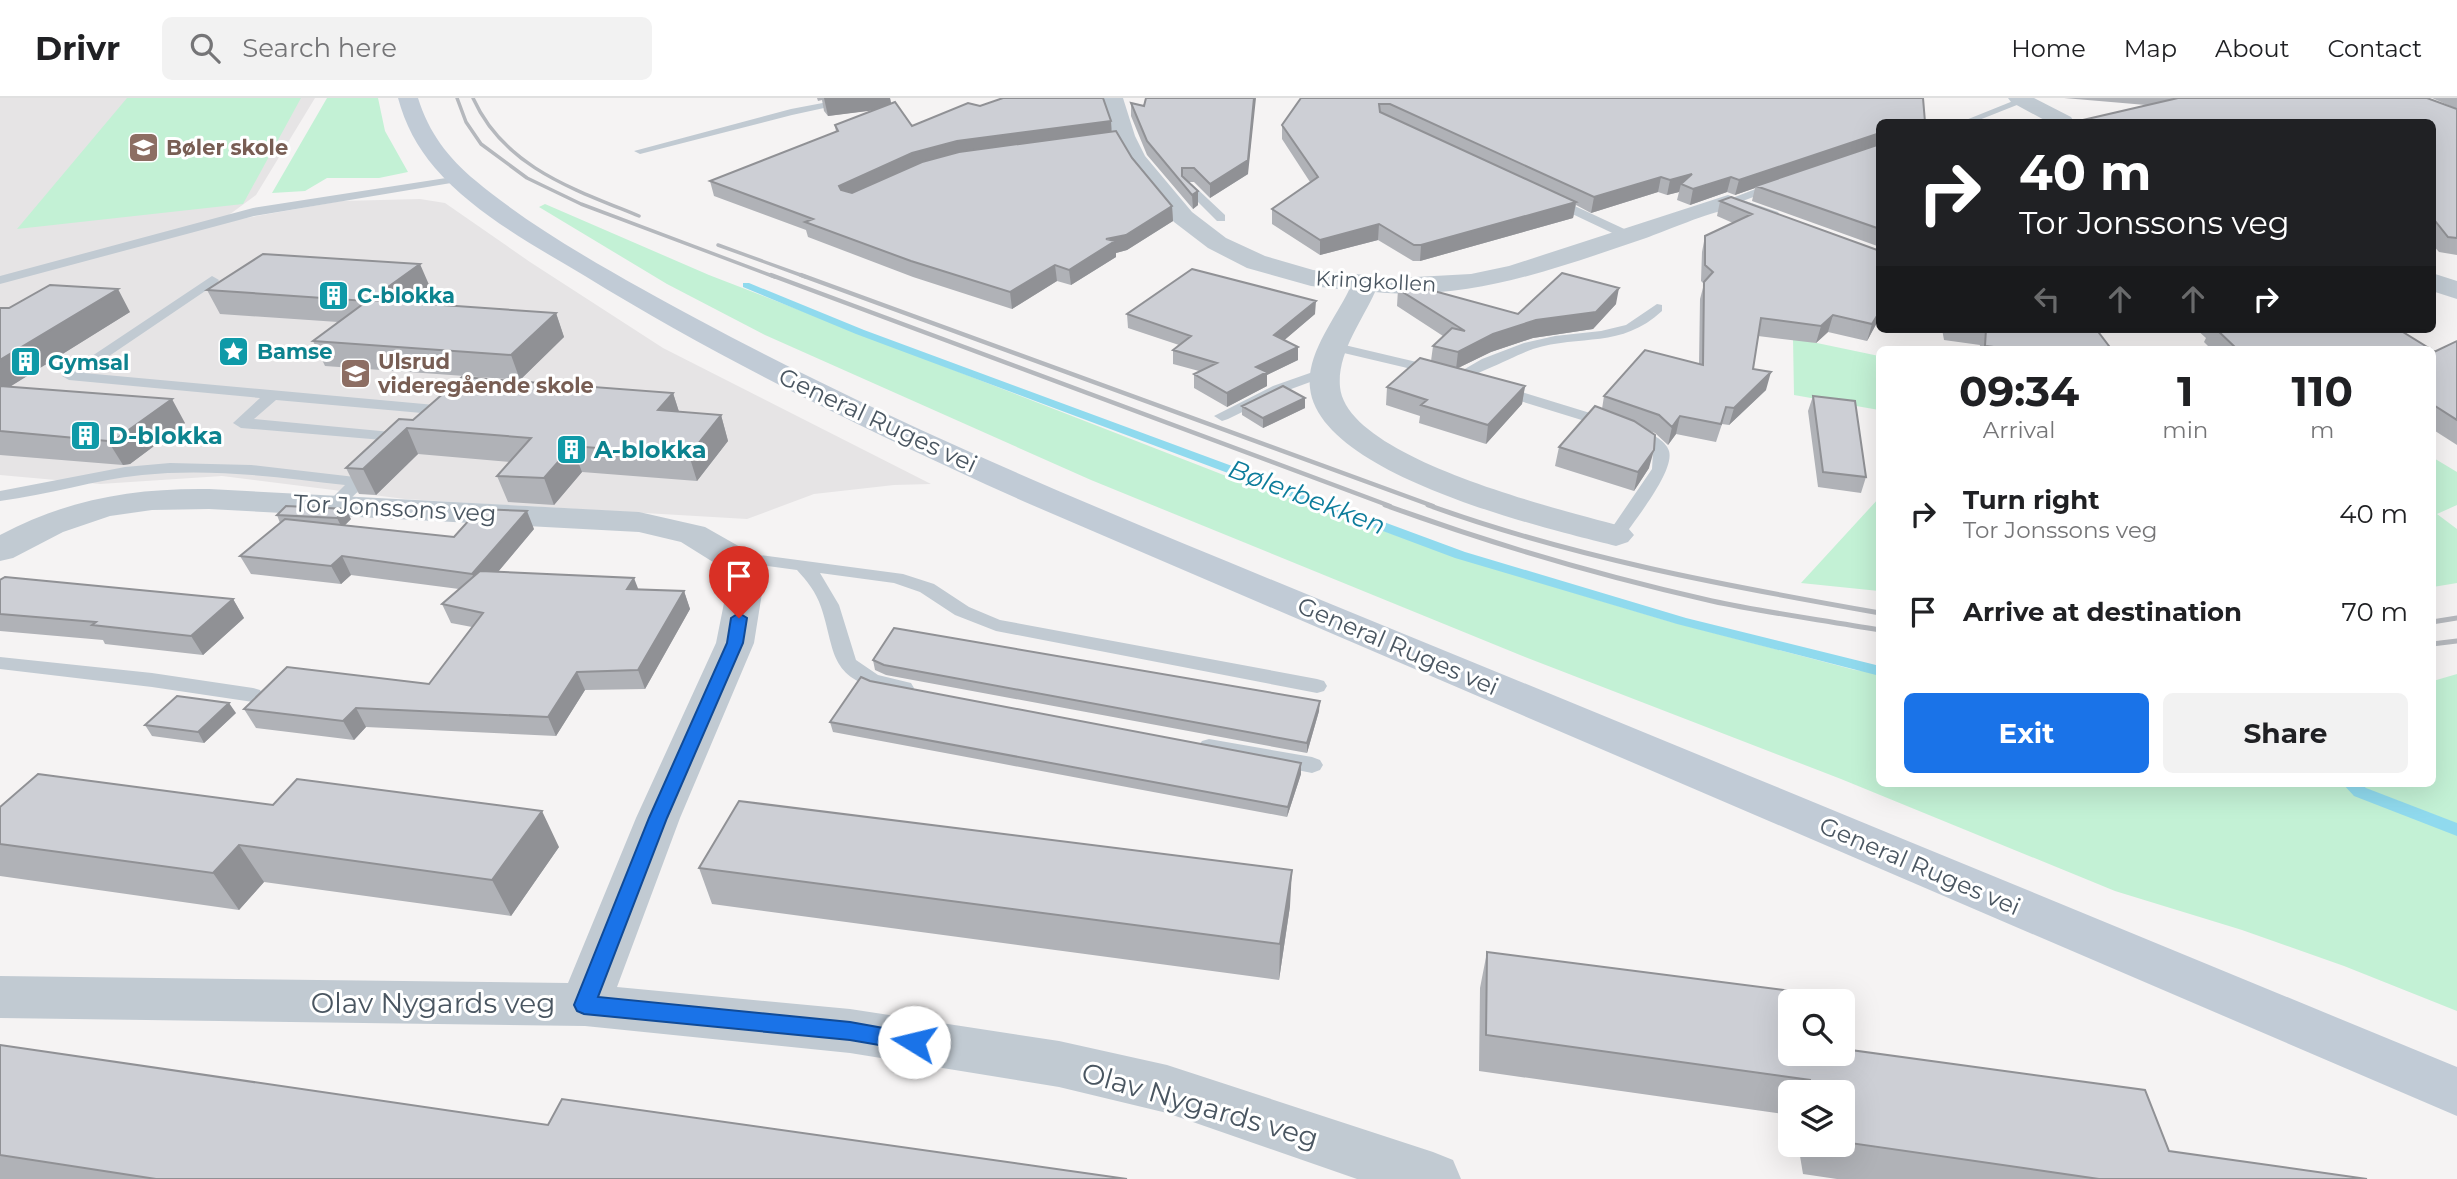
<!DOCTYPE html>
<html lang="en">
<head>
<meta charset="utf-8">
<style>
	body { margin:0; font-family:Montserrat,sans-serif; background:#f2f2f2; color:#202124; height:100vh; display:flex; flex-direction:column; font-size:26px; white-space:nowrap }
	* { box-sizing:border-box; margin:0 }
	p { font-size:23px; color:#757577 }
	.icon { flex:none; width:38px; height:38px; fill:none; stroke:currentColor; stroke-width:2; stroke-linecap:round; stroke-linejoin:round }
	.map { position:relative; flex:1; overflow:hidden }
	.panel { position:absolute; left:1876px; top:248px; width:560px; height:441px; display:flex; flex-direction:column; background:#fff; border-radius:10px; box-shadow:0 7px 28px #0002 }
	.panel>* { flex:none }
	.guide { position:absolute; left:1876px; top:21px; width:560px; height:214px; border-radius:10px; box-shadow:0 7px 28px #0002; background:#202124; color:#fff; overflow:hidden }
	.buttons { position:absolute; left:1778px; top:891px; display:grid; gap:14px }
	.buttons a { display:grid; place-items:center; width:77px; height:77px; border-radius:10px; background:#fff; box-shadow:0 7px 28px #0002; font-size:35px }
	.pin { position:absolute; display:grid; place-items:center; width:60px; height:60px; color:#fff; margin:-72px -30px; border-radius:50% 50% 50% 0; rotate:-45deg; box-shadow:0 0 7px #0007 }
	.pin .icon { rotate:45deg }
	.me { position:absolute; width:77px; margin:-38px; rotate:279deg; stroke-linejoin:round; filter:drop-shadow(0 0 5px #0008) }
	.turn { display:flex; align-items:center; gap:24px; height:147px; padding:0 28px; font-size:32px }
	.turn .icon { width:91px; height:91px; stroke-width:2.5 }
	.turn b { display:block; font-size:49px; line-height:60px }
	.lanes { display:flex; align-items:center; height:66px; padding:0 28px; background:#0003; justify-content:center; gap:35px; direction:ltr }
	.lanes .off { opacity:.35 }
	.eta { display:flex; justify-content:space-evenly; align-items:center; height:119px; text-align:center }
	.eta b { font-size:42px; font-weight:700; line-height:49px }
	.button { display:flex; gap:14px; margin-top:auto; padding:14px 28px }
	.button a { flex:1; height:80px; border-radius:10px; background:#1a73e8; color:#fff; font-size:28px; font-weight:700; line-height:80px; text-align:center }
	.button a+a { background:#f2f2f2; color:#202124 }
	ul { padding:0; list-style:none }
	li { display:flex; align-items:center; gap:21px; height:98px; padding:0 28px }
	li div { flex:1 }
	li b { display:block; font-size:26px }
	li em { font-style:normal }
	header { display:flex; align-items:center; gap:42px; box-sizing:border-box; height:98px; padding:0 35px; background:#fff; border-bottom:2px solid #e0e0e0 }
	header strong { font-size:33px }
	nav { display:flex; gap:38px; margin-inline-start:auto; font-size:24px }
	.search { width:490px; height:63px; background:#f2f2f2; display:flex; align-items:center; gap:18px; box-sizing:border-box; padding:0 24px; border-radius:10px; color:#757577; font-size:26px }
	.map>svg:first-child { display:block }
	.education { fill:#e6e4e5 }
	.green { fill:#c3f1d5 }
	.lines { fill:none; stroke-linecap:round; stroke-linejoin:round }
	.stream { fill:#90daee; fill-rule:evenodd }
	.service { fill:#c1cad2; fill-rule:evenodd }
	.minor { fill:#c1cad2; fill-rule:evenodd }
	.secondary { fill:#c1cbd6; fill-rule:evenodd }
	.rail-far2 { stroke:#b5b8bd; stroke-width:3.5 }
	.rail-far1 { stroke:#b5b8bd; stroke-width:4.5 }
	.rail { stroke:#b5b8bd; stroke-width:5 }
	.wall { fill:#b0b2b7 }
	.shaded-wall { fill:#909195 }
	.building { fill:#cdcfd5; stroke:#909195; stroke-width:2 }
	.route { fill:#1a73e8; stroke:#114b97; stroke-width:2 }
	.labels { text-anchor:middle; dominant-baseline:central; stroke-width:6; stroke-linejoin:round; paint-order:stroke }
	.far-education-label { font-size:21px; font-weight:bold; fill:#785e54; stroke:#fff; text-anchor:start }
	.far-street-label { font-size:21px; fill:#4a5661; stroke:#fff }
	.far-culture-label { font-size:21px; font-weight:bold; fill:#0d838f; stroke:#fff; text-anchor:start }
	.street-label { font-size:24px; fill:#4a5661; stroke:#fff }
	.culture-label { font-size:24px; font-weight:bold; fill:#0d838f; stroke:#fff; text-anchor:start }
	.water-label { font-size:26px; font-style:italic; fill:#0c7c9b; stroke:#fff }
	.near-street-label { font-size:28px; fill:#4a5661; stroke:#fff }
</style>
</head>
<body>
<header>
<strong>Drivr</strong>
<div class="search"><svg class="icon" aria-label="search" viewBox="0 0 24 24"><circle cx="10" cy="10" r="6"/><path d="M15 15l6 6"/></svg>Search here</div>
<nav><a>Home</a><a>Map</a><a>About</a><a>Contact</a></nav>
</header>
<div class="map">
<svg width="2457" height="1081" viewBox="0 0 2457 1081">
	<rect width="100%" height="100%" fill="#f5f3f3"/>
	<path class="education" d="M0,0H315L256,97L218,125L341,103L420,101L445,105L530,164L663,250L931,386L894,387L814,396L747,421L405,401L222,378L100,386L0,377Z"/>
	<path class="green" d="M127,0H301L243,106L17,131Z
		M327,0H378L385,33L408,74L379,80H327L305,93L272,95Z
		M545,106L709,177L1234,381L1482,467L1668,523L1855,572L1879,575L1880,686H2432L2433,583L2457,576V913L2344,868L2242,832L2115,793L1841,681L1525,559L1091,382L765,237L667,186L539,109Z
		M1793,240L1879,258V312L1794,297Z
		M2432,359L2457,374V407L2437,416L2457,431V485L2433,489Z
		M1879,400V493L1801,485Z"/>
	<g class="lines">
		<path class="stream" d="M743,185H749L864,232L1465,454L1686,520L1880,568V578L1677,526L1455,460L856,236L743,189Z
			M2343,686H2361L2366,690L2457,725V738L2354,698Z"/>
		<path class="service" d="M849,0H870L792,17L640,56L634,53L791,11Z
			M2018,1L2027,3L1974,24H1961Z
			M459,78L463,79V83L254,118L0,186V178L253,110Z
			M1779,82L1785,86L1783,88L1732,107L1722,104Z
			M1184,86H1192L1225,117V123H1217L1184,90Z
			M1551,97L1633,135L1635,138L1629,142L1625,141L1547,104L1545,101Z
			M212,178L219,182L217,185L84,275L435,307L443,312L428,327L422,329L414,324L422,315L276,302L254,321L412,336L414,339L406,344L241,330L233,325L260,300L69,282L62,278Z
			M1657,206L1662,207V213C1621,251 1581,236 1533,251C1517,256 1463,285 1453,282L1451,279L1482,261L1524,245L1555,238L1601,233L1626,227Z
			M1336,245L1442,270L1444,273L1437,277L1331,252L1329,249L1331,246Z
			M1327,269L1334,273L1332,276L1283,294L1228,321L1222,323L1214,318L1273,288Z
			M1499,287L1639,330C1648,334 1666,342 1669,353C1675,373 1634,423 1622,441H1610L1607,437L1652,371L1653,354L1642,343L1627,336L1494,295L1491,292Z
			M170,365L251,367L355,379L367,368H379L381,371L341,410L335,411L326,406L345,387C278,379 210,370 142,377C94,382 48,397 0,403V393L125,369Z
			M729,453L903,476L934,486L969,509L1000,522L1317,581L1324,583L1327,588L1324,593L1317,595L996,533L955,517L920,494L894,485L820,475L839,507L856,562L878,577L911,585L914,590L911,595C900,598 890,594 879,591C828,578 835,550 821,509C816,494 807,483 797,472L723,462L720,458L723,454Z
			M0,559L152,575L253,590L260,592L263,597L260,602L253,604L152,589L0,571Z
			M1209,641L1312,659L1320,662L1323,667L1320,672L1312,675L1202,653L1198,648L1202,643Z"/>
		<path class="minor" d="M1103,0H1123L1135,38L1145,58L1192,114L1226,140L1265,158L1313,172L1397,180L1471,176L1509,168L1728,97L1778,114L1781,119L1778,124C1758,129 1745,112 1727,112C1712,113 1663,134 1646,140C1557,170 1471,203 1375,194C1362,223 1337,255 1340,289C1347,362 1567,413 1628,430L1634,437L1628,444L1616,448C1544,430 1319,377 1310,290C1306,256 1335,221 1349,192L1311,188L1247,170L1208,150L1174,124L1124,60L1113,38Z
			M2008,0H2034L2071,19L2074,24H2048L2011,4Z
			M2432,175L2457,183V201L2432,193Z
			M209,391L639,414L705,429L742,450L762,495L754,545L680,720L617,889L850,911L1059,943L1167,967L1433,1054L1453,1062L1461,1081H1357L1167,1015L1059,989L850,955L585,928L0,920V878L568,885L636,720L716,545L726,495L713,464L681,444L639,434L209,411L152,412L110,418L63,434L13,460L0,463V437C68,401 133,390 209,391Z"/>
		<path class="secondary" d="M398,0H418C429,35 448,60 476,83C538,135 627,183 699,222C894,327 1099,411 1304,495C1688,652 2073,811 2457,969V1018L1025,404C874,336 726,265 585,178C533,147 475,116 435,70C417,49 405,26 398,0Z"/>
		<path class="rail-far2" d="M457,0L466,24L481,46L527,80L581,106L775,179
			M473,0C504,69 573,91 639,118
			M718,147L806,179"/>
		<path class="rail-far1" d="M771,177L1390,408
			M801,177L1433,408"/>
		<path class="rail" d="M1385,407C1492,446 1601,478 1712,503C1767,515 1824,522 1880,532
			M1428,407C1574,460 1727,488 1880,515
			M2432,524L2457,520
			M2432,546L2457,543"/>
	</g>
	<path class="wall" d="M817,0H890L891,5L912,28L980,8L1112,34L1172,108L1173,123L1127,152L1116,155V159L1071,187L1057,183L1012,211L913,179L808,139L806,132L714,98L710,83L836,34L835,27L873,12L828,18L824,13L822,2L818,3Z
		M1301,0L1880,24V149L1752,103L1755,90L1735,97L1727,94L1690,107L1677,102L1679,94L1667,97L1658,94L1591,115L1576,107L1573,120L1420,163H1413L1378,142L1320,157L1272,126V111L1310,84L1282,41V27Z
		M2064,0H2427L2457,11V157L2439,154L2432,146V24H2082L2083,22L2146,7Z
		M2432,0H2457V11Z
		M1131,5L1248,76L1210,100L1194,84H1188L1198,107L1193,111L1147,57L1131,18Z
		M1720,103L1880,153V219L1867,243L1828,234L1816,245L1758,238L1753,271L1766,292L1729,327L1722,326L1716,344L1676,336L1668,347L1655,335L1647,332L1649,370L1634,393L1555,368L1559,349L1602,311L1604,298L1699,266L1700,201L1704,186L1701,183L1702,154L1705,138L1733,125L1717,118Z
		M430,189L409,205L556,215L564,239L520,282L325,268L313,243L338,224L220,216L207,192Z
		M1398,191L1518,216L1616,206L1593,231L1533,240L1491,254L1458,270L1525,288L1522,306L1486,346L1419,325L1420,318L1386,307L1387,289L1431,263L1433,248L1443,238L1397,208Z
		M0,210L130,214L9,289L185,325L130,366L123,367L0,357Z
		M1127,216H1315L1284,242L1298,262L1267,277V288L1227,309L1194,290V276L1199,273L1173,266V252L1179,247L1128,230Z
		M1942,231H2096L2112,252H1979L1980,247L1944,242Z
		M2196,231H2398L2432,252H2212L2204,244L2206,240Z
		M2457,243V347L2432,331V252L2434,254Z
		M673,295L679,314L721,317L728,343L697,383L582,374L554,407L508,404L497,378L510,364L418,356L376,397L359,396L346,370L413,322Z
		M1813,298L1866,379L1861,395L1818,389L1808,313Z
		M1242,308L1305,310L1263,330L1242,317Z
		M277,417L351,421L345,427L454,439L534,431L498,474L638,491L684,493L690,511L645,591L585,592L556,638L366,629L354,642L256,630L244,611L429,586L472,529L451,525L442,506L459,491L351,477L341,486L251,476L240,458L280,425Z
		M0,482L233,501L244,520L203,557L105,546L103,542L0,533Z
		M873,562L1319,613L1307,655L886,577L875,572Z
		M870,583L1301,665V676L1287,719L833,634L830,624Z
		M236,615L204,645L152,638L145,627Z
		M0,709L559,749L511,818L264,784L239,812L0,778Z
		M699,770L1290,808L1279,882L712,806Z
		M1487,854L1790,956L2169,1053L2367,1081H1837L1803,1076L1798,1046H1843V994H1790V1017L1479,973L1480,890Z
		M0,947L548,1027L1127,1081H0Z"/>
	<path class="shaded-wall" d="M824,0H890L892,10L828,18Z
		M1254,0H1256L1248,76L1210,100V86Z
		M1111,23L1112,37L842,103L839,88L912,55L957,43Z
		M1880,35V48L1756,88L1755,90L1735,97L1739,82Z
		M1692,76L1681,86L1679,94L1667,97L1670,82Z
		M1661,79L1658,94L1591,115L1594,99Z
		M1731,79L1727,94L1690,107L1693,91Z
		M1198,93V107L1193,111L1192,97Z
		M1576,104L1573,120L1420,163L1421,147Z
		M1172,108L1173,123L1127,152L1116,155V159L1071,187L1069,172L1106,141Z
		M1379,126L1378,142L1320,157V142Z
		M420,166L430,189L381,227L370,202Z
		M1055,167L1057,183L1012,211L1010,194Z
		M1619,190L1616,206L1593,231L1533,240L1491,254L1456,271L1458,254L1493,236Z
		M118,191L130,214L0,295V262Z
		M1316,203L1315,216L1274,251V237Z
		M1880,213V219L1867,243L1872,226Z
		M556,215L564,239L520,282L511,257Z
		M1833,217L1828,234L1816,245L1821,228Z
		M1298,249V262L1267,277V288L1227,309V295L1256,269Z
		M1771,274L1766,292L1729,327L1734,310Z
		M1525,288L1522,306L1486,346L1488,327Z
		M673,295L681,320L658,312Z
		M1305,300V310L1263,330V320Z
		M172,301L185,325L130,366L123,367L108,343Z
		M721,317L728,343L697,383L689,357Z
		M1680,318L1676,336L1668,347L1672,329Z
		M407,330L418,356L376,397L363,371Z
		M572,348L582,374L554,407L544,380Z
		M1654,352L1649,370L1634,393L1638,374Z
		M346,411L351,421L342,430L337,420Z
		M527,413L534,431L481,494L472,476Z
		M342,458L351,477L341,486L331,468Z
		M634,480L641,498L627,491Z
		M684,493L690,511L645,591L638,572Z
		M233,501L244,520L203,557L191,538Z
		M577,574L585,592L556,638L548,619Z
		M1320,603L1319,613L1307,655V645Z
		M229,605L236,615L204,645L198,634Z
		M356,610L366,629L354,642L343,623Z
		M1301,665V676L1287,719L1288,709Z
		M542,713L559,749L511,818L492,782Z
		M239,747L264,784L239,812L213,775Z
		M1292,772L1290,808L1279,882L1280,846Z"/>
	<path class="building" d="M1003,0H1103L1111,23L957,43L912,55L839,88L841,92L852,95L922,64L959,54L1116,33L1132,60L1172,108L1126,137L1106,141L1115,143L1069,172L1055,167L1010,194L911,163L805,124L813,121L710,83L838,33L835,27L895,4L912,28L968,5L980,8Z
		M1146,0H1254L1248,62L1210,86L1194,70H1182V78L1198,93L1192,97L1147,43L1131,5L1144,8Z
		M1301,0H1923L1925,24H1880V35L1739,82L1731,79L1693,91L1681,86L1692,76L1670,82L1661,79L1594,99L1390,6H1379L1380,14L1576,104L1421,147H1414L1379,126L1320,142L1272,111L1318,79L1282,27Z
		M2178,0H2427L2457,11V140L2448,139L2432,119V24H2084L2083,22Z
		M1880,46V131L1756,88Z
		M1731,99L1880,153V213L1872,226L1833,217L1821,228L1761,220L1753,271L1771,274L1734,310L1726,309L1721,326L1680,318L1672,329L1659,317L1604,298L1645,252L1703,267L1704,184L1713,174L1705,167V138L1752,116L1720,103Z
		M263,156L420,166L370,202L556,215L511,257L313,243L367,203L207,192Z
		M1192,171L1316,203L1274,237L1298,249L1256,269L1267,274L1227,295L1194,276L1217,265L1173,252L1191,238L1127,216Z
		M1562,175L1619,190L1596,214L1536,222L1493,236L1458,254L1433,248L1452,230L1465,233L1398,191L1401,184L1518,216Z
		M50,187L118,191L0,262V210H9Z
		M1986,231H2096L2112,252H2020L1985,248Z
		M2216,231H2398L2432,252H2238Z
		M2457,243V322L2432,306V252L2434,254Z
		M1420,260L1525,288L1488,327L1421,307L1427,302L1387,289Z
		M462,279L673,295L658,312L721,317L689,357L572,348L544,380L497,378L531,340L407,330L363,371L346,370L399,321L413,322Z
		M0,288L172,301L116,341L108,343L0,333Z
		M1283,288L1305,300L1263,320L1242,308Z
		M1813,298L1855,303L1866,379L1823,374Z
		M1595,308L1634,323L1655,337L1654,352L1638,374L1559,349Z
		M286,408L346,411L337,420L277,417Z
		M479,411L527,413L472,476L342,458L331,468L240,458L285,421L454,439Z
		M480,473L634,480L627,491L684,493L638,572L577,574L548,619L356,610L343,623L244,611L287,569L429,586L483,515L442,506Z
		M5,479L233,501L191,538L92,527L96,524L0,516V482Z
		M894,530L1320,603L1307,645L884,567L873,562Z
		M861,579L870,583L1301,665L1288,709L830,624Z
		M177,598L229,605L198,634L145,627Z
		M38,676L273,707L297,681L542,713L492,782L239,747L213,775L0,746V709Z
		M739,703L1292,772L1280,846L699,770Z
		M1487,854L1799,894L1801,903H1790V956H1843V951L2145,992L2169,1053L2367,1081H2099L1843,1044V994H1812L1810,982L1486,937Z
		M0,947L548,1027L562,1001L1127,1081H156L0,1057Z"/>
	<path class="route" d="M739,515L747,520L743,545L667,720L598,899L850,924L922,937L925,944L922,950L914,953L850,942L584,916L577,913L574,907L649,720L727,545L731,520Z"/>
	<defs>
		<symbol id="school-square" viewBox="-11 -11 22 22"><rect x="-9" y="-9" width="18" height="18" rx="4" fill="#8d6e63" stroke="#fff"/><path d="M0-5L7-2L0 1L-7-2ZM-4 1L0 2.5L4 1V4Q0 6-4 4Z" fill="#fff"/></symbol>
		<symbol id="building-square" viewBox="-11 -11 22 22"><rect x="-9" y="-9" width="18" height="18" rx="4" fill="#0f9aa8" stroke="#fff"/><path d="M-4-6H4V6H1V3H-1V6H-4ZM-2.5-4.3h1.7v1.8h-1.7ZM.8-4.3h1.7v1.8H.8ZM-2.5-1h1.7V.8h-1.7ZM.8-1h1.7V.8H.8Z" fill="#fff"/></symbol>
		<symbol id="sight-square" viewBox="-11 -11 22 22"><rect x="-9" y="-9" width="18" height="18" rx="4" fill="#0f9aa8" stroke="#fff"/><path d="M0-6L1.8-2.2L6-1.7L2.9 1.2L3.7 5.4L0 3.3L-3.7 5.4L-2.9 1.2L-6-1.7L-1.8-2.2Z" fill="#fff"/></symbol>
	</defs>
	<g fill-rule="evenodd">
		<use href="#school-square" x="126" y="32" width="35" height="35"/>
		<use href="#building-square" x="316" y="180" width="35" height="35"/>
		<use href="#sight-square" x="216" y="236" width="35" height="35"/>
		<use href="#building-square" x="8" y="246" width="35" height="35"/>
		<use href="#school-square" x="338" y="258" width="35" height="35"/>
		<use href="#building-square" x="68" y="320" width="35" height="35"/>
		<use href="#building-square" x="554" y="334" width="35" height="35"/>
	</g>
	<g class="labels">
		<g class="far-education-label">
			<text x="166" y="49">Bøler skole</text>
			<text x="378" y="263">Ulsrud<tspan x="378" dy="24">videregående skole</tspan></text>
		</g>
		<g class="far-street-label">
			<text transform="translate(1376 183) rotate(3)">Kringkollen</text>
		</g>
		<g class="far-culture-label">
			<text x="357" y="197">C-blokka</text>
			<text x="257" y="253">Bamse</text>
			<text x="48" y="264">Gymsal</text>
		</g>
		<g class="street-label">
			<text transform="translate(878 322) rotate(25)">General Ruges vei</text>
			<text transform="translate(395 410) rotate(3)">Tor Jonssons veg</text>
			<text transform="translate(1398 548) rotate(23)">General Ruges vei</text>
			<text transform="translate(1920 768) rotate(23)">General Ruges vei</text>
		</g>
		<g class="culture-label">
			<text x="108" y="337">D-blokka</text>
			<text x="594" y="351">A-blokka</text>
		</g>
		<g class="water-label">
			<text transform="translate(1307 399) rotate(21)">Bølerbekken</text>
		</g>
		<g class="near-street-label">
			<text x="433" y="905">Olav Nygards veg</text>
			<text transform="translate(1200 1007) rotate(16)">Olav Nygards veg</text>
		</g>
	</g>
</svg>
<div class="buttons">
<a><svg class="icon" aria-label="search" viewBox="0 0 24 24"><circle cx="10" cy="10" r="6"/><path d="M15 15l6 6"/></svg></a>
<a><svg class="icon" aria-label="layers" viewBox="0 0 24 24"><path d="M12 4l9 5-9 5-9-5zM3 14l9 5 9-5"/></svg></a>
</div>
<div class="pin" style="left:739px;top:520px;background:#d93025"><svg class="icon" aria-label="arrive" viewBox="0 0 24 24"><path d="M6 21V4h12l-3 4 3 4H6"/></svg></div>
<svg class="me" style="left:914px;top:944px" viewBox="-20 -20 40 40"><circle r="19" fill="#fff"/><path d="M0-13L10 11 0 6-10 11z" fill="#1a73e8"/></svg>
<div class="guide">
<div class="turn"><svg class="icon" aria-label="right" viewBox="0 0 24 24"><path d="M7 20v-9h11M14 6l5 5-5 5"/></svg><div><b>40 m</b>Tor Jonssons veg</div></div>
<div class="lanes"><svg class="icon off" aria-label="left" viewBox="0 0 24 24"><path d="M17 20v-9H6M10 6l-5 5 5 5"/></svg><svg class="icon off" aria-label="ahead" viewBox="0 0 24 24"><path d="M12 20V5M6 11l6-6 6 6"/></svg><svg class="icon off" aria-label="ahead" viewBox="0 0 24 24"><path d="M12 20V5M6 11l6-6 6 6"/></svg><svg class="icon" aria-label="right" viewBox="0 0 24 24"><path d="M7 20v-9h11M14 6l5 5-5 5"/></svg></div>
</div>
<section class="panel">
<div class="eta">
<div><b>09:34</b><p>Arrival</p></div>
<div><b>1</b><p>min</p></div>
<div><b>110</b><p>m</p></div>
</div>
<ul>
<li><svg class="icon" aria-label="right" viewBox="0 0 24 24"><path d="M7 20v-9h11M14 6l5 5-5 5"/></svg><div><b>Turn right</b><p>Tor Jonssons veg</p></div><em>40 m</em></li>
<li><svg class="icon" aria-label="arrive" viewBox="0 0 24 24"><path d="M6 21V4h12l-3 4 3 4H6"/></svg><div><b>Arrive at destination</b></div><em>70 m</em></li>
</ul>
<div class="button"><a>Exit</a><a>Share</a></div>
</section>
</div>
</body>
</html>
